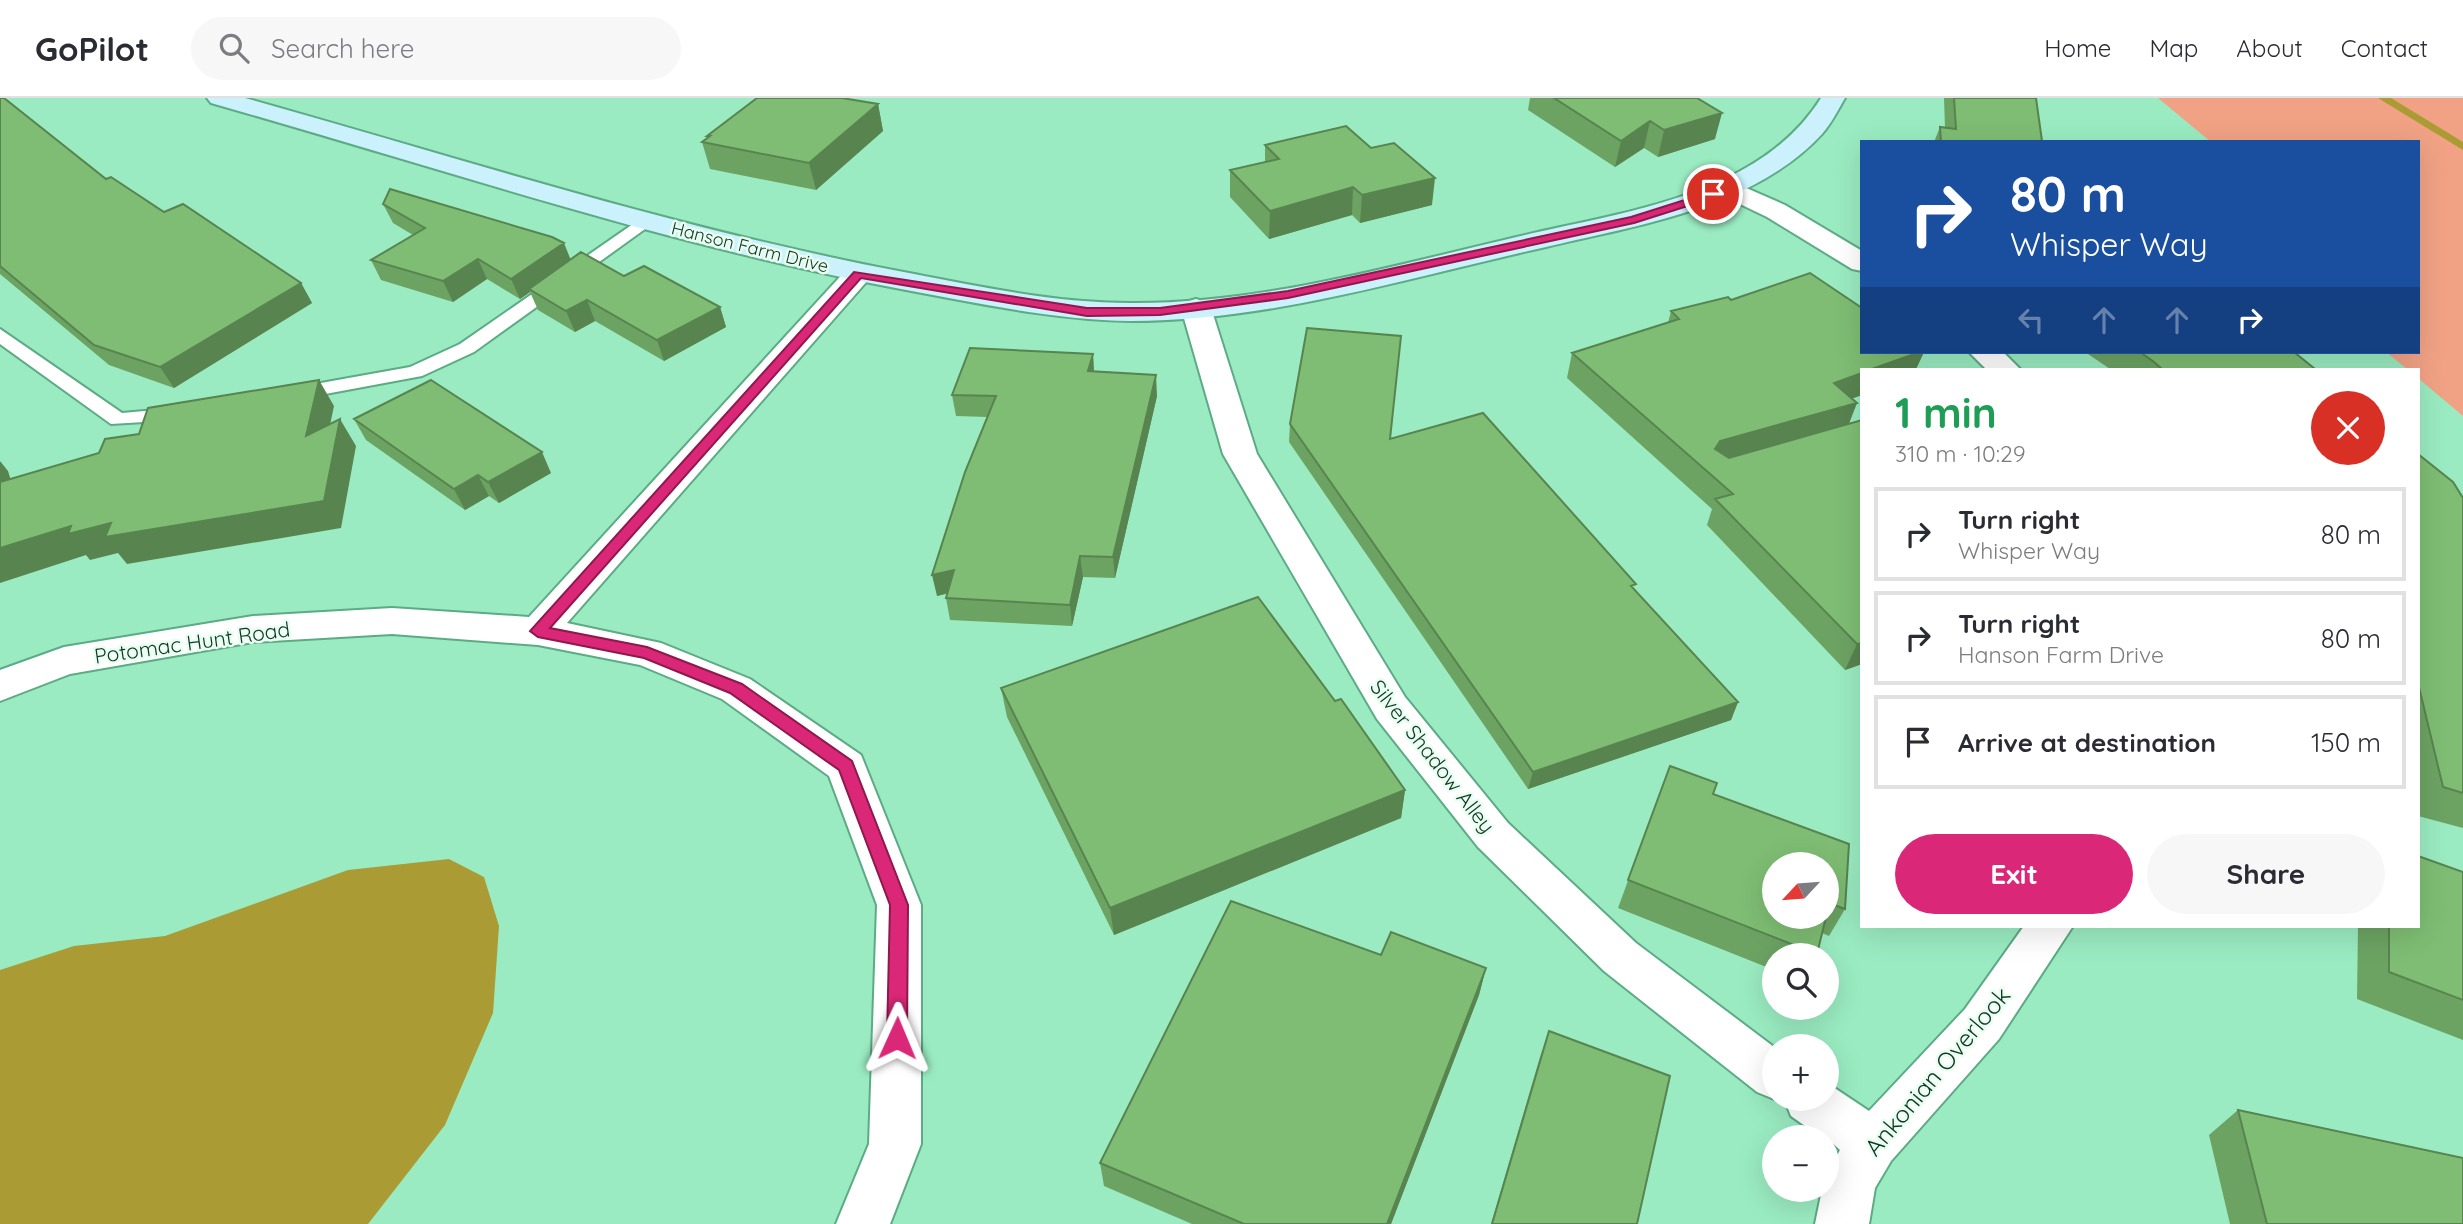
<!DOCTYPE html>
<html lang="en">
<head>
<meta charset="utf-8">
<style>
	body { margin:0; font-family:Quicksand,sans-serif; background:#f7f7f7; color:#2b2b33; height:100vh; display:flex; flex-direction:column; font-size:26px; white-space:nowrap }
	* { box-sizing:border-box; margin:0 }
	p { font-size:23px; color:#7c7c81 }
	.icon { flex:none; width:38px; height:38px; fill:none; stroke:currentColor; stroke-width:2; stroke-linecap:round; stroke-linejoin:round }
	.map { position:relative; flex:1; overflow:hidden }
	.sheet { position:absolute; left:1860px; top:270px; width:560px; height:560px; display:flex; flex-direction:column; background:#fff; border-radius:0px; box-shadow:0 7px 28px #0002 }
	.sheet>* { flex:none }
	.guide { position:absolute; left:1860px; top:42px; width:560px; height:214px; border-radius:0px; box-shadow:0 7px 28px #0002; background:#1a4fa0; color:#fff; overflow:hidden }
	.needle { width:46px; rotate:244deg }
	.tools { position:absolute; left:1762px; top:754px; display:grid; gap:14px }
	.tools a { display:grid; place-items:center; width:77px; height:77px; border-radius:50%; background:#fff; box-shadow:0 7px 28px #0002; font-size:35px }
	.pin { position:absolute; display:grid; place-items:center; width:60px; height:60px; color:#fff; margin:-30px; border:4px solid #fff; border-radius:50%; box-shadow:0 2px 7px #0007 }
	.me { position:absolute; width:77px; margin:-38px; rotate:1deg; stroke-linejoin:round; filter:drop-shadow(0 0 5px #0008) }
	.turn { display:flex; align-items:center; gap:24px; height:147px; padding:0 35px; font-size:32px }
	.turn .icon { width:91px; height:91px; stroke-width:2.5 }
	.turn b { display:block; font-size:49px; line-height:60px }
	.lanes { display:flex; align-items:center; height:66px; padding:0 35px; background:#0003; justify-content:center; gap:35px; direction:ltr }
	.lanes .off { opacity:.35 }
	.round { display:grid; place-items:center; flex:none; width:74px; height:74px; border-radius:37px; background:#f7f7f7 }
	.overview { display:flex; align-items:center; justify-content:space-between; height:119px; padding:0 35px }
	h1 { font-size:42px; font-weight:800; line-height:52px; color:#1e9e55 }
	.primary-button { display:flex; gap:14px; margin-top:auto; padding:14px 35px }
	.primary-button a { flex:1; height:80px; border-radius:42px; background:#db2777; color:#fff; font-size:28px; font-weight:800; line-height:80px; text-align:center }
	.primary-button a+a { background:#f7f7f7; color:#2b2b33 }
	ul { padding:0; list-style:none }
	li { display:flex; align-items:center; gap:21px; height:94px; margin:0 14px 10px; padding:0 21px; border:4px solid #e1e1e2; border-radius:0px }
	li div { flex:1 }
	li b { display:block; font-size:26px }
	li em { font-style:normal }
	header { display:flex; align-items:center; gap:42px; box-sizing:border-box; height:98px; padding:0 35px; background:#fff; border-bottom:2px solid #e1e1e2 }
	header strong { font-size:33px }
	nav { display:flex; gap:38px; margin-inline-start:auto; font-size:24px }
	.search { width:490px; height:63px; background:#f7f7f7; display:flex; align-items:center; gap:18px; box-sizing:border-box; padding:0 24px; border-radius:38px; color:#7c7c81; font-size:26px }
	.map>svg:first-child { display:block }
	.green { fill:#f1a285 }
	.water { fill:#aa9b35 }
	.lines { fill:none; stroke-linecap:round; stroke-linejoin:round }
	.stream { fill:#aa9b35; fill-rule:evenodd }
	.lane-casing { stroke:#5cab84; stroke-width:4 }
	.street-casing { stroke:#5cab84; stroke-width:4 }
	.secondary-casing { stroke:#5cab84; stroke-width:4 }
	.lane { fill:#fff; fill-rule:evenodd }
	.street { fill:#fff; fill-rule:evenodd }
	.secondary { fill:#caf1fc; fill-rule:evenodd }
	.wall { fill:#6ca363; fill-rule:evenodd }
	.shaded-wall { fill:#588450 }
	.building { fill:#7ebd73; stroke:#588450; stroke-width:2 }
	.route { fill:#db2777; stroke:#8e194d; stroke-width:2 }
	.labels { text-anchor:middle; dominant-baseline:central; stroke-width:5; stroke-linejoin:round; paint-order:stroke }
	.far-street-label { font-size:18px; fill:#143626; stroke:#e7fef1 }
	.street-label { font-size:21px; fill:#143626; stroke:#e7fef1 }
	.near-street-label { font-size:24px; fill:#143626; stroke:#e7fef1 }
</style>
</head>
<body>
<header>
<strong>GoPilot</strong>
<div class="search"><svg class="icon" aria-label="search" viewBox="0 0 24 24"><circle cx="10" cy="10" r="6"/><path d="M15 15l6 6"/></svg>Search here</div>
<nav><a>Home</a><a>Map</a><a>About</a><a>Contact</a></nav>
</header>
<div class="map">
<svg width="2463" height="1126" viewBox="0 0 2463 1126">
	<rect width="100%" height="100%" fill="#9aebc1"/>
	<path class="green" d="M2158,0H2463V318L2419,281L2418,271H2407L2386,254H2418V44H2211Z"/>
	<path class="water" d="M449,761L484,779L499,828L493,915L445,1027L368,1126H0V872L74,848L165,838L348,772Z"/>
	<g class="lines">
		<path class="stream" d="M2378,0H2391L2463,44V52Z"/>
		<defs>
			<path id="lane" d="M646,117L652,118L655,122L652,126L474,254L422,278L293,302L283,296L293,290L410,269L460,246Z
				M0,231L122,315L178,310L188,316L178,322L111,326L0,246Z"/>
			<path id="street" d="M1728,82L1785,107L1862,153V173L1852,171L1767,119L1719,96L1715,90L1719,84Z
				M858,167L868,170L872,176L868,182L567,525L661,545L750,581L861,657L921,807V1046L890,1126H836L869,1046L877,807L829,678L722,601L640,567L538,547L392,536L253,544L70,576L0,603V572L64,549L253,518L392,510L529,519L848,170Z
				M1196,201L1206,204L1211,210L1257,356L1405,599L1508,725L1636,845L1774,949V1001L1757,994L1604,873L1478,749L1377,621L1223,356L1181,210L1186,204Z
				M1969,254H2003L2020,271H1986Z
				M2024,828H2073L1999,941L1891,1063L1875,1090L1869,1126H1815L1822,1092H1827V1076L1840,1052L1827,1040H1822L1791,1018L1784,1001H1827V985L1869,1013L1965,911Z"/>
			<path id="secondary" d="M207,0H245C466,62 684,133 909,175C982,189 1056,205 1131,205C1268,206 1405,164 1538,134C1637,112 1763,93 1821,0H1845C1838,12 1831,26 1822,36C1754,110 1639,127 1546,149C1411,179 1272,223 1131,223C1054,222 977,205 901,191C667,147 440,70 211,5Z"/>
		</defs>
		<use href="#lane" class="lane-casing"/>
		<use href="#street" class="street-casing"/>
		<use href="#secondary" class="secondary-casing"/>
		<use href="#lane" class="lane"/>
		<use href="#street" class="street"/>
		<use href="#secondary" class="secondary"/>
	</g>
	<path class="wall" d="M0,0L106,81L164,114L301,185L312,205L174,290L109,267L0,176Z
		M1530,0H1697L1715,41L1658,59L1644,50L1615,69L1528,12Z
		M1944,0H2036L2042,43L2051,44H1934L1940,29L1945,30Z
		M878,6L883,33L816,92L710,71L702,44L708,40L707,38Z
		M1265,47L1432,107L1360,125L1352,117L1269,141L1230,99V72L1265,64Z
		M383,106L624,178L720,209L726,229L664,263L595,223L575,234L538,212L530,194L520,201L487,181L453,204L381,182L371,162L413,137L393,125Z
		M1731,202L1862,254H1924L1916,271H1862V297L1852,300L1849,326L1862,566L1845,572L1707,427L1712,411L1567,280L1572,255L1668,225L1671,213Z
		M2085,254H2294L2315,271H2110Z
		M1093,256L1094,274L1157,298L1115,480L1083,479L1072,528L950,522L946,500L947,495L937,498L987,319L956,318L952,297Z
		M354,321L551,375L499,405L489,398L465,412L366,342Z
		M1290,326L1390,341L1634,491L1738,604L1731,622L1528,691L1289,344Z
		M2418,356L2463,400V730L2418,718Z
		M1001,590L1335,603L1405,692L1401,720L1114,837L1007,619Z
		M1670,668L1717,685L1713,696L1849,746L1845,811L1829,838L1822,835L1816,858H1774V872L1618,810ZM1774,766H1827V819H1774Z
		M2463,774V942L2357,901L2358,828H2418Z
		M1381,857L1486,870L1479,897L1391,1126H1192L1104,1088L1100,1065Z
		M1549,933L1637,1126H1491L1540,959Z
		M2238,1012L2463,1126H2230L2209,1037Z"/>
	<path class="shaded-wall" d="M878,6L883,33L816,92L809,65Z
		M1722,15L1715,41L1658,59L1664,32Z
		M1650,23L1644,50L1615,69L1621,43Z
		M1435,80L1432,107L1360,125L1362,97Z
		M1353,89L1352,117L1269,141L1270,113Z
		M564,145L572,165L529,191L530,194L520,201L511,181Z
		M478,161L487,181L453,204L443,183Z
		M301,185L312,205L174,290L160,269Z
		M587,202L595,223L575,234L566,213Z
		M720,209L726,229L664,263L657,242Z
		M1920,254H1924L1916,271H1872Z
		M1093,256L1094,277L1088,273Z
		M1862,275V297L1824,311L1834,285Z
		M1156,277L1157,298L1115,480L1113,459Z
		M319,282L334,308L322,365L306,338Z
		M1857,305L1847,331L1711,368L1715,351L1720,343Z
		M340,321L356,348L341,430L127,466L118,455L90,462L86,457L0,485V450L71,428L324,403Z
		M542,354L551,375L499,405L488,384Z
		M0,363L8,373L20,412L0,389Z
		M478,377L489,398L465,412L454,391Z
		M1080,458L1083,479L1072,528L1070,507Z
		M954,472L958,493L937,498L932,477Z
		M1862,545V566L1845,572L1857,546Z
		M1738,604L1731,622L1528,691L1533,674Z
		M1405,692L1401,720L1114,837L1110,810Z
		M1486,870L1479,897L1391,1126H1387Z"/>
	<path class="building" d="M0,0H4L106,81L111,79L164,114L183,106L301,185L160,269L94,247L0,168Z
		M757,0H842L878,6L809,65L702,44L710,38H707Z
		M1554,0H1697L1722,15L1664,32L1650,23L1621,43Z
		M1954,0H2036L2042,43L2051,44H1941L1940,29L1956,31Z
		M1346,28L1371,50L1394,45L1435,80L1362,97L1353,89L1270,113L1230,72L1279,61L1265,47Z
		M390,91L552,139L564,145L511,181L478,161L443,183L371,162L425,130L383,106Z
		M581,154L624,178L644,168L720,209L657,242L587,202L566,213L529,191Z
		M1810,175L1862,210V254H1920L1872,271H1862V275L1834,285L1857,305L1720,343L1715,351L1729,360L1862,322V545L1857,546L1715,401L1733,396L1572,255L1679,221L1671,213L1728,199L1731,202Z
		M1307,230L1401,238L1390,341L1483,315L1636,486L1631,488L1738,604L1533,674L1290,326Z
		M970,250L1093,256L1088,273L1156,277L1113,459L1080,458L1070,507L946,500L954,472L932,477L965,374L996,298L952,297Z
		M2140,254H2294L2315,271H2162L2154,264Z
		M319,282L306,338L340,321L324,403L105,439L111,425L68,436L71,428L0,450V384L99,355L105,341L139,336L148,310Z
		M431,282L542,354L488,384L478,377L454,391L354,321Z
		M2418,356L2453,384L2463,400V695L2443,689L2418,585Z
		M1258,499L1335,603L1341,601L1405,692L1110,810L1001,590Z
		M1670,668L1717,685L1713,696L1849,746L1845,811L1829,805L1827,813V766H1774V819H1826L1817,856L1628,782Z
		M2418,758L2463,774V902L2389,874V828H2418Z
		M1231,803L1381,857L1391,834L1486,870L1387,1126H1244L1100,1065Z
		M1549,933L1670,978L1637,1126H1492Z
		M2238,1012L2463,1060V1126H2267Z"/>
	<path class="route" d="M1713,93L1716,94V99L1634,125L1288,200L1160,217L1087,218L861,180L550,530L647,549L742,586L852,663L908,807L907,940L904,946L897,949L890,946L887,940L890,807L839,672L730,595L644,560L538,539L530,533L854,174L1087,210H1160L1288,193L1631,119Z"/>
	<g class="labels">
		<g class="far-street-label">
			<text transform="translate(750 149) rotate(14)">Hanson Farm Drive</text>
		</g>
		<g class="street-label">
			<text transform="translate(192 544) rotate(-8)">Potomac Hunt Road</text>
			<text transform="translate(1433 658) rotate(52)">Silver Shadow Alley</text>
		</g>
		<g class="near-street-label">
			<text transform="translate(1937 973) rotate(-50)">Ankonian Overlook</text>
		</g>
	</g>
</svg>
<div class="tools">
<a><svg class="needle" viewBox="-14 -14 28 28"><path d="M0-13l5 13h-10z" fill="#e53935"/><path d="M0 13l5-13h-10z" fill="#7c7c81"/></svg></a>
<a><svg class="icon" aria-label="search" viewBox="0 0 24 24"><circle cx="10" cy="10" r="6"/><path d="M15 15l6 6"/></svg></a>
<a>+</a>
<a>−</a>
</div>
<div class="pin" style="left:1713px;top:96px;background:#d93025"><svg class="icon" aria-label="arrive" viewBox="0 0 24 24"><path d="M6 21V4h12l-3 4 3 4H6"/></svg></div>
<svg class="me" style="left:897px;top:940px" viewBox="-20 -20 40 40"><path d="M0-17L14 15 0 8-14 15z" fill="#db2777" stroke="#fff" stroke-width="4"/></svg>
<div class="guide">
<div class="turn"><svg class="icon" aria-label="right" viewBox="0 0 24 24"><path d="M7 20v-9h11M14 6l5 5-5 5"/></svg><div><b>80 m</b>Whisper Way</div></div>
<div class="lanes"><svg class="icon off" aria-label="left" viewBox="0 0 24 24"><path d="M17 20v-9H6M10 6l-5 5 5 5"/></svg><svg class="icon off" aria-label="ahead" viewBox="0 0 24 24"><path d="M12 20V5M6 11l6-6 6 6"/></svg><svg class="icon off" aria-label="ahead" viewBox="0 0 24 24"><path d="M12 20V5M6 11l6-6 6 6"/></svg><svg class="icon" aria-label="right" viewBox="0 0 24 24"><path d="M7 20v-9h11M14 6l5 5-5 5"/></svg></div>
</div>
<section class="sheet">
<div class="overview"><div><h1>1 min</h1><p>310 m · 10:29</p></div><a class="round" style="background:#d93025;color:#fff"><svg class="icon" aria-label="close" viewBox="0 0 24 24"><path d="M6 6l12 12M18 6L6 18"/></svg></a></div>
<ul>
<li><svg class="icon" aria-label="right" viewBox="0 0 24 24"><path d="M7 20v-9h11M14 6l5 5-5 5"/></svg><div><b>Turn right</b><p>Whisper Way</p></div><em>80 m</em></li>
<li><svg class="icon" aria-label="right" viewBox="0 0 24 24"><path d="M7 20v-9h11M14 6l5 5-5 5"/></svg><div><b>Turn right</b><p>Hanson Farm Drive</p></div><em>80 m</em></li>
<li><svg class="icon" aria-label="arrive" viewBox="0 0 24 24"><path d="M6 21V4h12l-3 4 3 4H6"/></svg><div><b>Arrive at destination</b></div><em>150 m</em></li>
</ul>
<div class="primary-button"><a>Exit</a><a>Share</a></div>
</section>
</div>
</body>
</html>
